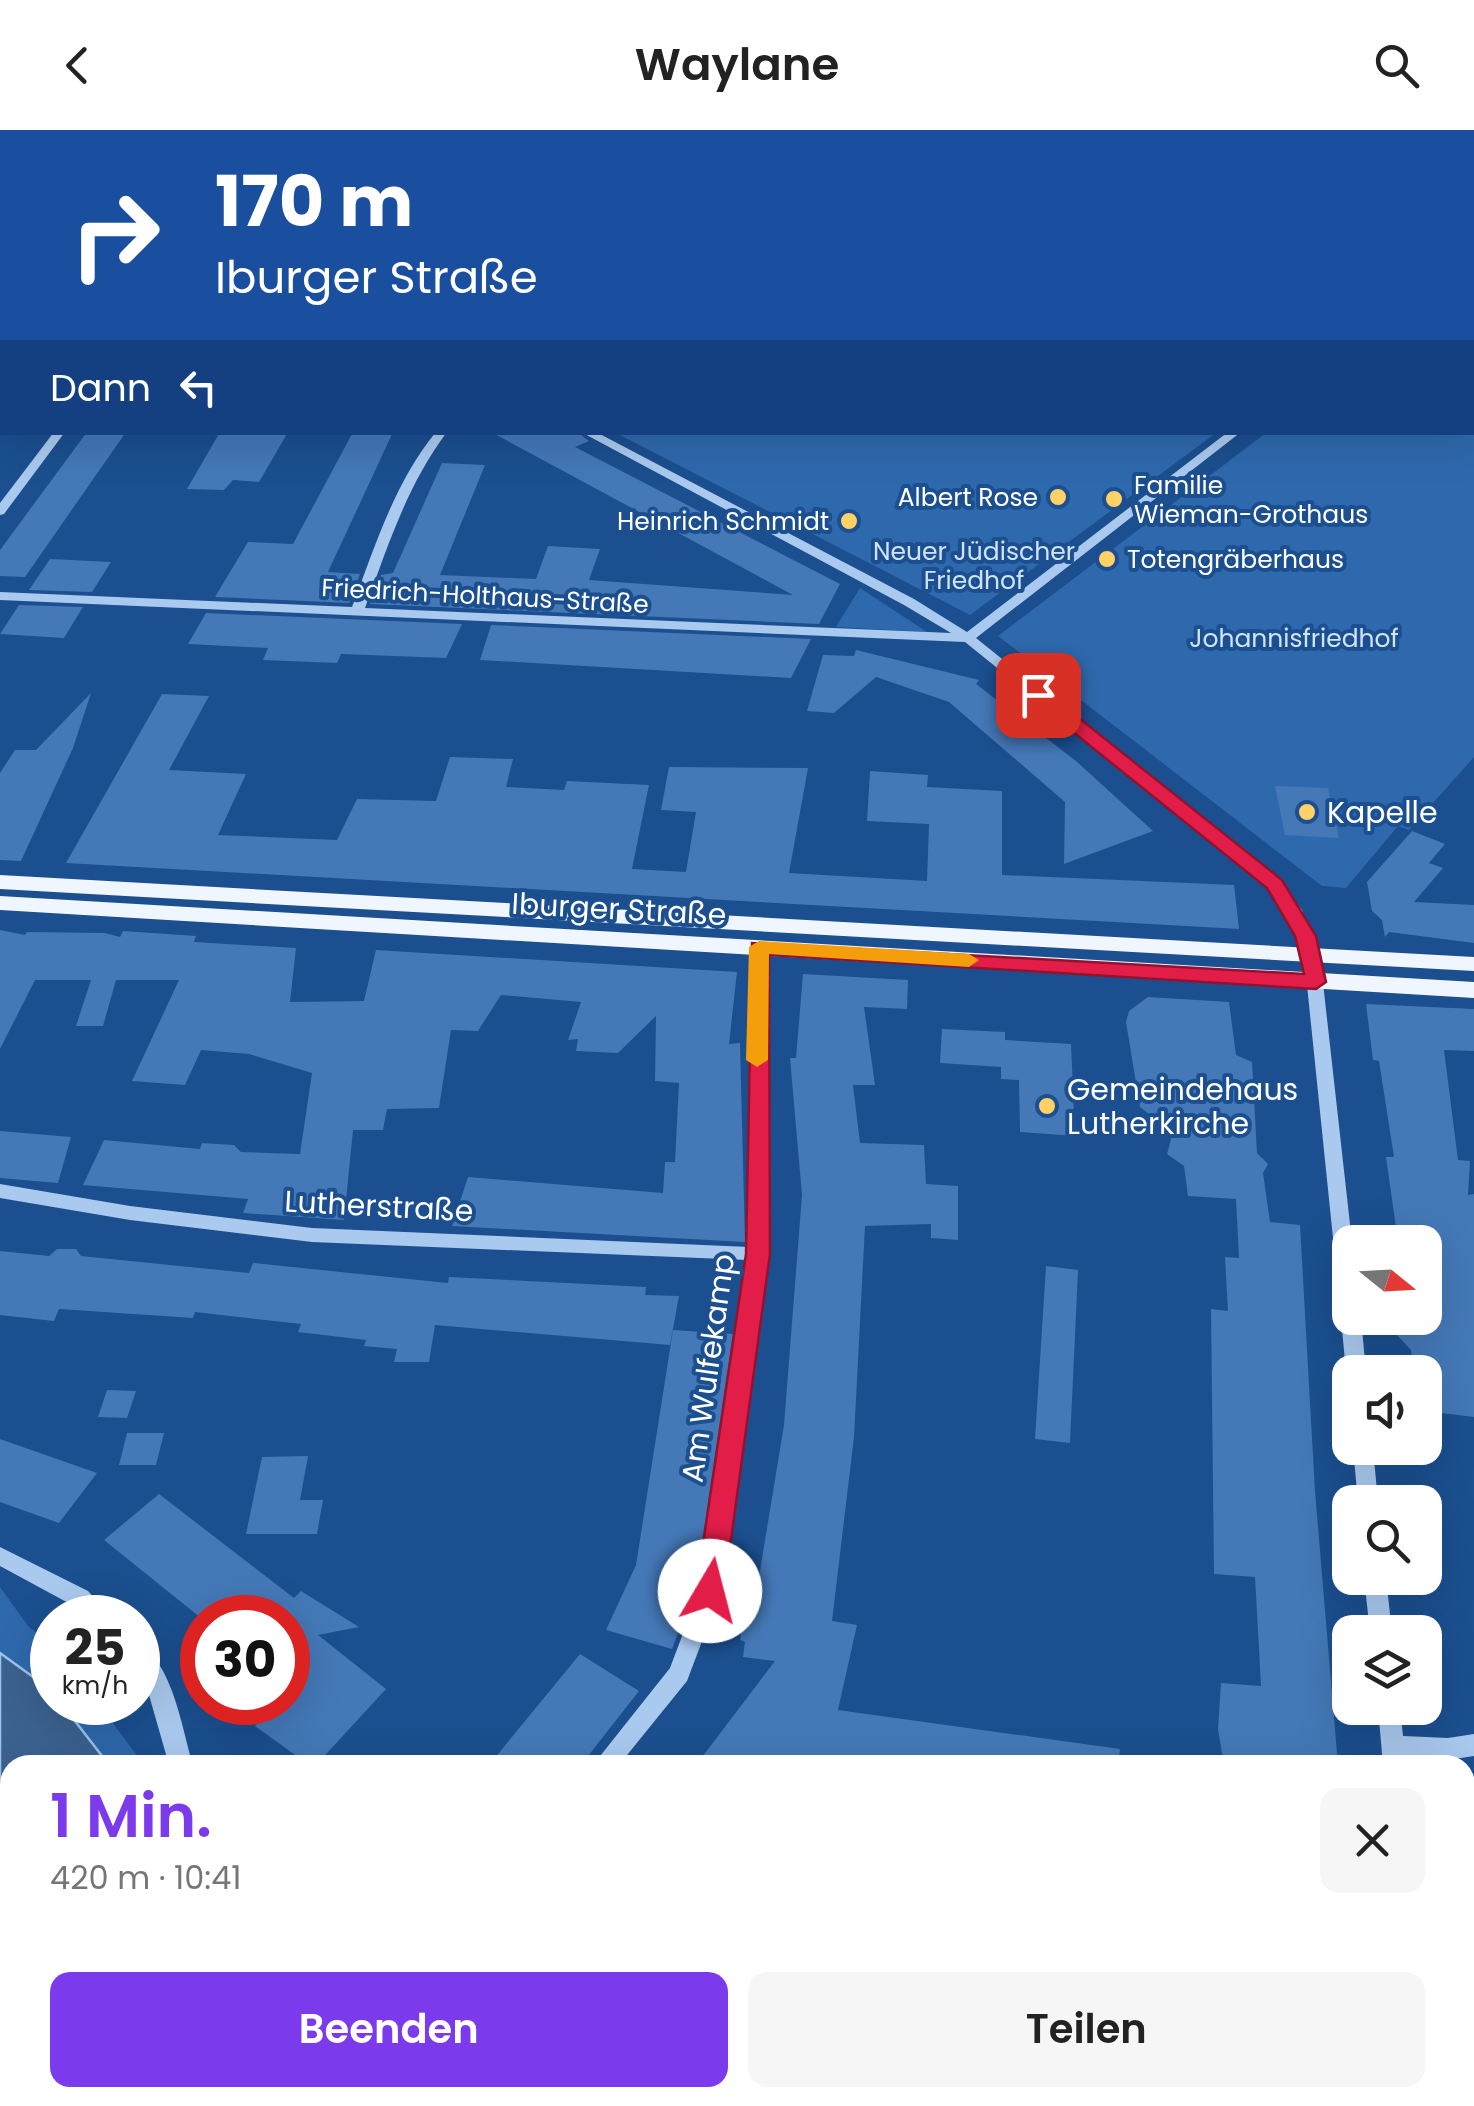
<!DOCTYPE html>
<html lang="de">
<head>
<meta charset="utf-8">
<style>
	body { margin:0; font-family:Poppins,sans-serif; background:#f6f6f6; color:#222; height:100vh; display:flex; flex-direction:column; font-size:38px; white-space:nowrap }
	* { box-sizing:border-box; margin:0 }
	p { font-size:32px; color:#767676 }
	.icon { flex:none; width:55px; height:55px; fill:none; stroke:currentColor; stroke-width:2; stroke-linecap:round; stroke-linejoin:round }
	.map { position:relative; flex:1; overflow:hidden }
	.side { position:absolute; left:0px; top:1625px; width:1475px; height:352px; display:flex; flex-direction:column; background:#fff; border-radius:30px 30px 0 0; box-shadow:0 10px 40px #0002 }
	.side>* { flex:none }
	.top-card { position:absolute; left:0px; top:0px; width:1475px; height:305px; box-shadow:0 10px 40px #0002; background:#1a4fa0; color:#fff; overflow:hidden }
	.needle { width:65px; rotate:108deg }
	.controls { position:absolute; left:1332px; top:1095px; display:grid; gap:20px }
	.controls a { display:grid; place-items:center; width:110px; height:110px; border-radius:20px; background:#fff; box-shadow:0 10px 40px #0002; font-size:50px }
	.speed { position:absolute; left:30px; top:1465px; display:flex; gap:20px; font-size:50px; font-weight:700; text-align:center }
	.speed>* { display:grid; place-content:center; width:130px; height:130px; border-radius:50%; background:#fff; box-shadow:0 10px 40px #0002; line-height:1 }
	.speed small { font-size:25px; font-weight:400 }
	.speed .limit { border:15px solid #d22; background:#fff; color:#111 }
	.pin { position:absolute; display:grid; place-items:center; width:85px; height:85px; color:#fff; margin:-42px; border-radius:20px; box-shadow:0 5px 15px #0006 }
	.me { position:absolute; width:110px; margin:-55px; rotate:8deg; stroke-linejoin:round; filter:drop-shadow(0 0 8px #0008) }
	.turn { display:flex; align-items:center; gap:35px; height:210px; padding:0 50px; font-size:45px }
	.turn .icon { width:130px; height:130px; stroke-width:2.5 }
	.turn b { display:block; font-size:70px; line-height:85px }
	.then { display:flex; align-items:center; height:95px; padding:0 50px; background:#0003; gap:20px; font-size:38px }
	.round { display:grid; place-items:center; flex:none; width:105px; height:105px; border-radius:20px; background:#f6f6f6 }
	.summary { display:flex; align-items:center; justify-content:space-between; height:170px; padding:0 50px }
	h1 { font-size:60px; font-weight:600; line-height:75px; color:#7c3aed }
	.action { display:flex; gap:20px; margin-top:auto; padding:20px 50px }
	.action a { flex:1; height:115px; border-radius:20px; background:#7c3aed; color:#fff; font-size:40px; font-weight:600; line-height:115px; text-align:center }
	.action a+a { background:#f6f6f6; color:#222 }
	header { display:flex; justify-content:space-between; align-items:center; height:130px; padding:0 50px; background:#fff; font-size:45px; font-weight:600 }
	.map>svg:first-child { display:block }
	.green { fill:#2e69ad }
	.water { fill:#3c6290; stroke:#9cc4f0; stroke-width:2.5 }
	.building { fill:#4478b7 }
	.lines { fill:none; stroke-linecap:round; stroke-linejoin:round }
	.minor { fill:#a9c9ee; fill-rule:evenodd }
	.major { fill:#f0f6ff; fill-rule:evenodd }
	.route { fill:#e11d48; stroke:#92132f; stroke-width:2.5 }
	.slow { fill:#f59e0b }
	.poi-dot { fill:#ffd166; stroke:#1b4f8f; stroke-width:4 }
	.labels { text-anchor:middle; dominant-baseline:central; stroke-width:8; stroke-linejoin:round; paint-order:stroke }
	.far-poi-label { font-size:25px; fill:#fff; stroke:#1b4f8f; text-anchor:start }
	.far-park-label { font-size:25px; fill:#cfe3fa; stroke:#1b4f8f }
	.far-street-label { font-size:25px; fill:#fff; stroke:#1b4f8f }
	.poi-label { font-size:30px; fill:#fff; stroke:#1b4f8f; text-anchor:start }
	.street-label { font-size:30px; fill:#fff; stroke:#1b4f8f }
</style>
</head>
<body>
<header><svg class="icon" aria-label="back" viewBox="0 0 24 24"><path d="M15 5l-7 7 7 7"/></svg>Waylane<svg class="icon" aria-label="search" viewBox="0 0 24 24"><circle cx="10" cy="10" r="6"/><path d="M15 15l6 6"/></svg></header>
<div class="map">
<svg width="1474" height="1976" viewBox="0 0 1474 1976">
	<rect width="100%" height="100%" fill="#1b4f8f"/>
	<path class="green" d="M1474,278V627L1409,700L1398,696L1346,758L1322,756L998,506L1266,303L1472,302Z
		M616,303H1216L970,485Z
		M860,458L927,502L836,497Z
		M0,1457L28,1496L52,1516V1572L98,1573L144,1635H10V1787L0,1781Z"/>
	<path class="water" d="M0,1523L51,1560L52,1572L61,1573L109,1635H10V1659L0,1649Z"/>
	<path class="building" d="M87,302H126L25,447L0,446V420Z
		M220,302H288L259,352L233,350L224,360L187,359Z
		M353,302H393L328,442L360,444L349,473L215,467L248,412L293,414Z
		M491,302H577L589,311L575,317L840,454L819,494L370,474L381,445L393,443L442,333L485,335L440,445L536,449L548,416L600,419L589,450L793,465Z
		M50,429L111,432L92,462L29,460Z
		M19,475L83,477L64,508L0,504Z
		M206,483L462,494L446,528L341,524L337,533L263,530L268,518L188,514Z
		M491,495L811,509L791,548L480,530Z
		M856,520L979,550L976,554L1076,631L1153,701L1064,734L1065,672L949,572L876,547L834,583L807,581L823,525L854,526Z
		M91,563L73,618L21,731L0,730V643L15,620H36Z
		M162,564L209,566L169,640L246,644L218,705L337,710L357,669L436,671L450,627L513,629L506,657L564,660L567,651L649,655L632,739L686,742L696,682L661,680L669,637L808,638L789,743L927,751L929,694L867,691L870,641L928,645L927,657L1002,661V745L1234,755L1239,799L66,733Z
		M1275,656L1328,658L1339,708L1285,705Z
		M1412,701L1445,714L1429,733L1443,738L1414,772L1474,775V813L1389,802L1385,807L1382,790L1372,781L1367,752Z
		M0,800L25,805L27,802L105,803L120,807L123,801L196,806L194,812L296,818L290,872L364,871L376,820L737,842L729,914L740,913L745,1112L452,1096L468,1047L663,1063L665,1032H675L679,953L655,951L656,886L618,923L576,921L578,909L568,910L581,872L501,865L478,901L451,900L439,978L387,979L383,1000H353L344,1090L243,1083L248,1069L83,1055L104,1010L200,1019L202,1013L234,1015L241,1022L300,1024L312,943L249,924L201,920L185,955L132,951L179,850H116L103,896H76L91,850H35L0,919Z
		M803,844L908,850L907,879L864,877L875,955H853L860,1013L924,1015L926,1054L958,1056V1110L931,1108V1094L865,1096L854,1307L832,1491L857,1495L838,1580L1120,1619L1118,1635H696L775,1531L743,1527L745,1512L740,1510L749,1463L756,1465L784,1295L802,1065L790,928H796Z
		M1148,867L1229,872L1236,925L1252,932L1257,1023L1268,1034L1263,1043L1270,1092L1300,1095L1315,1361L1338,1635H1224L1218,1599L1221,1553L1261,1556L1255,1447L1214,1444L1211,1179L1228,1181L1225,1127L1239,1128L1236,1069L1188,1066L1184,1036L1167,1024L1177,987L1150,985L1140,977L1126,892L1129,881Z
		M1366,874L1474,879V921L1444,920L1458,1030L1470,1031L1468,1065L1474,1064V1287L1425,1281V1242H1414L1411,1220L1396,1204L1409,1201L1408,1188H1425V1112H1398L1386,1027H1394L1379,931L1373,930Z
		M942,899L1005,902V910L1071,914L1075,1006L1020,1002L1019,950L1001,949V937L940,933Z
		M0,1001L71,1007L58,1053L0,1048Z
		M57,1119H76L81,1126L249,1143L253,1133L448,1153L449,1147L646,1157L645,1165L679,1166L670,1215L435,1195L429,1232H394L397,1219L364,1216L366,1210L298,1202L301,1194L195,1182L193,1188L59,1179L54,1191L0,1185V1121L49,1126Z
		M1046,1136L1078,1140L1070,1313L1035,1309Z
		M673,1200L733,1204L696,1456L672,1519L606,1500L636,1435Z
		M107,1260L136,1261L127,1288L98,1287Z
		M127,1303H164L156,1335H119Z
		M0,1309L97,1343L59,1393L0,1372Z
		M308,1326L300,1370H323L317,1404H246L262,1327Z
		M159,1364L294,1468L301,1461L359,1497L318,1505L386,1559L316,1635H309L255,1596L278,1572H288V1488H201L104,1410Z
		M580,1524L639,1561L581,1635H489Z"/>
	<g class="lines">
		<path class="minor" d="M294,0H307L308,2H297Z
			M0,26L2,27V33L0,32Z
			M0,72L2,73V79L0,78Z
			M1472,126H1474L1472,133Z
			M0,141H2V147H0Z
			M54,302H65L4,384L0,385V373Z
			M436,302H447C407,355 388,416 365,478L951,503L904,475L581,302H596L914,469L967,502L1228,302H1241L976,508L1280,752L1302,780L1320,826L1352,1112H1350V1188H1361L1366,1242H1350V1248L1346,1242L1341,1188L1346,1182L1340,1176L1304,826L1286,781L1270,758L965,512L0,470V462L352,477C375,417 394,353 436,302Z
			M759,812L767,817V1124L721,1461L687,1551L619,1635H593L670,1538L699,1461L748,1130L312,1112L130,1090L0,1068V1054L130,1076L312,1098L749,1117L751,817Z
			M1353,1318H1373L1378,1372H1358Z
			M0,1417L88,1461L112,1488H86L72,1475L0,1436Z
			M1364,1448H1386L1392,1502H1370Z
			M138,1516C172,1528 183,1603 193,1635H169L145,1551L138,1542Z
			M1378,1578H1400L1403,1606L1448,1608L1474,1604V1626L1448,1630L1406,1627L1407,1635H1383Z
			M0,1798L10,1802V1827L0,1823Z
			M197,1968H227L224,1976H194Z
			M236,1968H273L276,1976H239Z
			M328,1968H357L354,1976H325Z
			M1417,1968H1443L1444,1976H1418Z"/>
		<path class="major" d="M0,745L1474,827V841L0,759Z
			M0,766L1474,852V868L0,780Z"/>
	</g>
	<path class="route" d="M1032,561H1045L1282,750L1316,806L1326,852L1316,859L769,825L770,1124L724,1461L720,1469L710,1473L700,1469L696,1461L746,1124L752,813L1304,844L1295,806L1267,758L1032,569Z"/>
	<path class="slow" d="M759,811L969,824L979,830L969,837L769,824L768,930L757,937L746,930L749,817Z"/>
	<g class="poi-dot">
		<circle cx="1058" cy="367" r="10"/>
		<circle cx="1114" cy="369" r="10"/>
		<circle cx="849" cy="391" r="10"/>
		<circle cx="1107" cy="429" r="10"/>
		<circle cx="1307" cy="682" r="10"/>
		<circle cx="1047" cy="976" r="10"/>
	</g>
	<g class="labels">
		<g class="far-poi-label">
			<text x="1134" y="355">Familie<tspan x="1134" dy="29">Wieman-Grothaus</tspan></text>
			<text x="1038" y="367" text-anchor="end">Albert Rose</text>
			<text x="829" y="391" text-anchor="end">Heinrich Schmidt</text>
			<text x="1127" y="429">Totengräberhaus</text>
		</g>
		<g class="far-park-label">
			<text x="974" y="421">Neuer Jüdischer<tspan x="974" dy="29">Friedhof</tspan></text>
			<text x="1294" y="508">Johannisfriedhof</text>
		</g>
		<g class="far-street-label">
			<text transform="translate(485 466) rotate(3)">Friedrich-Holthaus-Straße</text>
		</g>
		<g class="poi-label">
			<text x="1327" y="682">Kapelle</text>
			<text x="1067" y="959">Gemeindehaus<tspan x="1067" dy="34">Lutherkirche</tspan></text>
		</g>
		<g class="street-label">
			<text transform="translate(619 779) rotate(3)">Iburger Straße</text>
			<text transform="translate(379 1076) rotate(3)">Lutherstraße</text>
			<text transform="translate(708 1238) rotate(-82)">Am Wulfekamp</text>
		</g>
	</g>
</svg>
<div class="controls">
<a><svg class="needle" viewBox="-14 -14 28 28"><path d="M0-13l5 13h-10z" fill="#e53935"/><path d="M0 13l5-13h-10z" fill="#767676"/></svg></a>
<a><svg class="icon" aria-label="sound" viewBox="0 0 24 24"><path d="M4 9h4l5-4v14l-5-4H4zM17 9q2 3 0 6"/></svg></a>
<a><svg class="icon" aria-label="search" viewBox="0 0 24 24"><circle cx="10" cy="10" r="6"/><path d="M15 15l6 6"/></svg></a>
<a><svg class="icon" aria-label="layers" viewBox="0 0 24 24"><path d="M12 4l9 5-9 5-9-5zM3 14l9 5 9-5"/></svg></a>
</div>
<div class="speed"><div>25<small>km/h</small></div><div class="limit">30</div></div>
<div class="pin" style="left:1038px;top:565px;background:#d93025"><svg class="icon" aria-label="arrive" viewBox="0 0 24 24"><path d="M6 21V4h12l-3 4 3 4H6"/></svg></div>
<svg class="me" style="left:710px;top:1461px" viewBox="-20 -20 40 40"><circle r="19" fill="#fff"/><path d="M0-13L10 11 0 6-10 11z" fill="#e11d48"/></svg>
<div class="top-card">
<div class="turn"><svg class="icon" aria-label="right" viewBox="0 0 24 24"><path d="M7 20v-9h11M14 6l5 5-5 5"/></svg><div><b>170 m</b>Iburger Straße</div></div>
<div class="then">Dann<svg class="icon" aria-label="left" viewBox="0 0 24 24"><path d="M17 20v-9H6M10 6l-5 5 5 5"/></svg></div>
</div>
<section class="side">
<div class="summary"><div><h1>1 Min.</h1><p>420 m · 10:41</p></div><a class="round"><svg class="icon" aria-label="close" viewBox="0 0 24 24"><path d="M6 6l12 12M18 6L6 18"/></svg></a></div>
<div class="action"><a>Beenden</a><a>Teilen</a></div>
</section>
</div>
</body>
</html>
